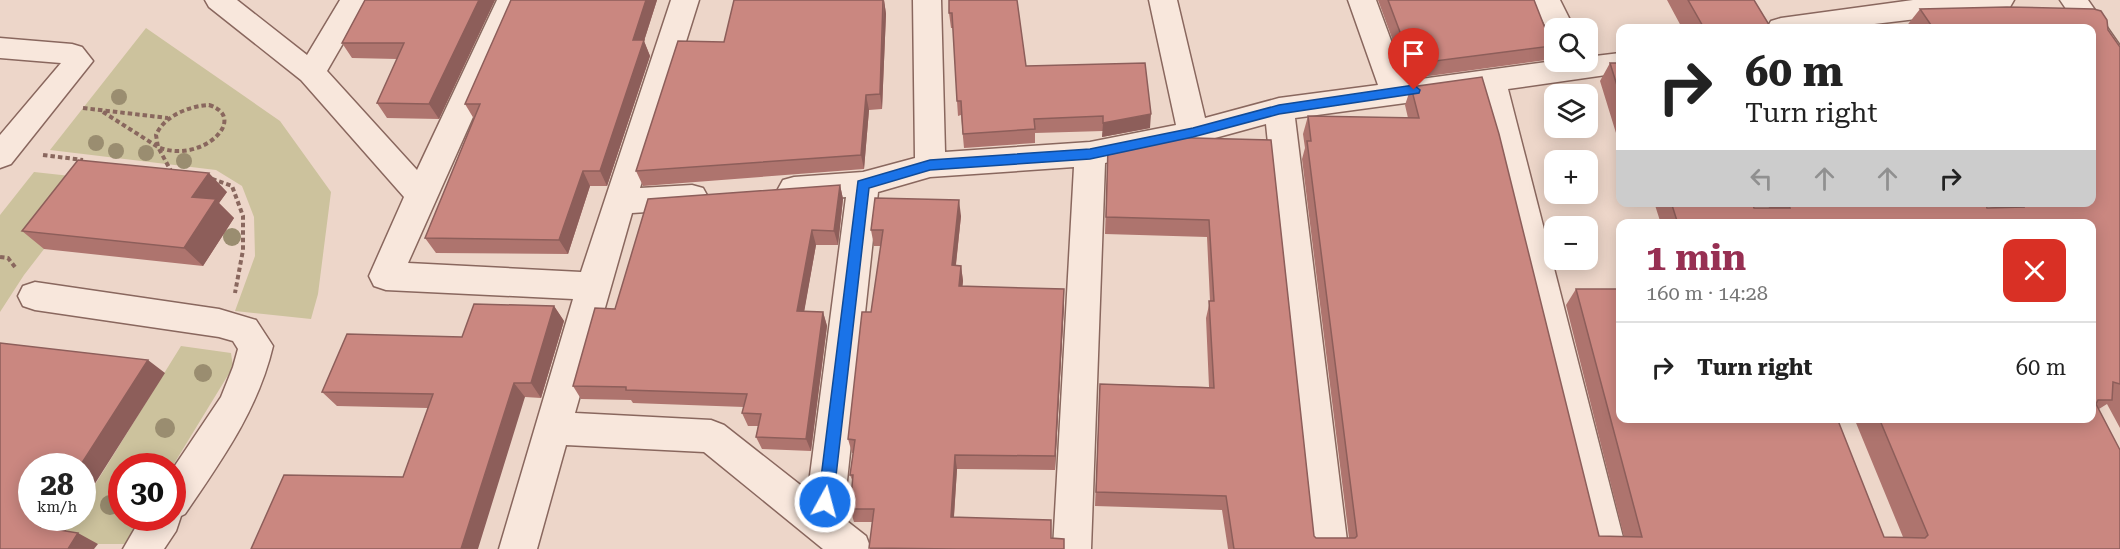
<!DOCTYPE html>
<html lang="en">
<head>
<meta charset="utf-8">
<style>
	body { margin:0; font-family:"Roboto Serif",serif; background:#f2f2f2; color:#222; height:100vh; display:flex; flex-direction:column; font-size:22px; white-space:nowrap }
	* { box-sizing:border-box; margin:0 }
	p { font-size:20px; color:#767676 }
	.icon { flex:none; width:33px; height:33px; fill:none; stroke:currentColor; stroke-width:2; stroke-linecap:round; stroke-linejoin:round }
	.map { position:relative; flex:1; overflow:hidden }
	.side { position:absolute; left:1616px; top:219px; width:480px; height:204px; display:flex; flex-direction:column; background:#fff; border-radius:12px; box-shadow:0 3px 15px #0003 }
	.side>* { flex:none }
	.guide { position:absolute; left:1616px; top:24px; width:480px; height:183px; border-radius:12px; box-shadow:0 3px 15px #0003; background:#fff; color:#222; overflow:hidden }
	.buttons { position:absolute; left:1544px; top:18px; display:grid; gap:12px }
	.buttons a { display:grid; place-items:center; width:54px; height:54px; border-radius:12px; background:#fff; box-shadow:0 3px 15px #0003; font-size:30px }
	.speed { position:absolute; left:18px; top:453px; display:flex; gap:12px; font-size:30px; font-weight:700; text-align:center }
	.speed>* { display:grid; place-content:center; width:78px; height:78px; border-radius:50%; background:#fff; box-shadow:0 3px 15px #0003; line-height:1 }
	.speed small { font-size:15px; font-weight:400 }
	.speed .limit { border:9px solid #d22; background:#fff; color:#111 }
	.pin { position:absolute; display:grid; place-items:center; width:51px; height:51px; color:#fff; margin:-62px -26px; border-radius:50% 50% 50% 0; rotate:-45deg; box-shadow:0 0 6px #0007 }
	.pin .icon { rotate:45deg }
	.me { position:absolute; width:66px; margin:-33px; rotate:7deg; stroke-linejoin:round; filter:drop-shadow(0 0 4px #0008) }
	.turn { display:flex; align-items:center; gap:21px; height:126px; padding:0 30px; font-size:27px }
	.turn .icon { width:78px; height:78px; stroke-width:2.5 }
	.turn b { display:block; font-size:42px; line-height:51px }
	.lanes { display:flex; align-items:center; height:57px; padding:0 30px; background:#0003; justify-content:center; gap:30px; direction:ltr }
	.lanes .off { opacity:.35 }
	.round { display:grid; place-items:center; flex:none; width:63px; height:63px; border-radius:12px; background:#f2f2f2 }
	.head { display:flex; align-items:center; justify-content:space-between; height:102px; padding:0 30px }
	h1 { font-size:36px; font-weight:700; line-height:45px; color:#973053 }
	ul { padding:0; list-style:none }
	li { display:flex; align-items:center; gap:18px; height:90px; padding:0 30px; border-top:2px solid #e0e0e0 }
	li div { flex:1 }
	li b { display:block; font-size:22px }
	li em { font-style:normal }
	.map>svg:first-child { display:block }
	.green { fill:#ccc29d }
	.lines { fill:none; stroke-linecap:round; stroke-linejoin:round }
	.minor-casing { stroke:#89675e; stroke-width:3 }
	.path { stroke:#89675e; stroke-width:4; stroke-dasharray:4.5 3; stroke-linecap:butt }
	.minor { fill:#f8e7dc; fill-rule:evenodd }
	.tree { fill:#9a8d70 }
	.wall { fill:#ae746e }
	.shaded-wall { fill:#8d5e5a }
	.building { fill:#ca8780; stroke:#8d5e5a; stroke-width:1.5 }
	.route { fill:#1a73e8; stroke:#114b97; stroke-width:1.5 }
</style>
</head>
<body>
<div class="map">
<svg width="2120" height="549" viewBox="0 0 2120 549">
	<rect width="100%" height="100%" fill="#edd6c9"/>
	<path class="green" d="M146,28L280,121L331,192L318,294L311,319L235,311L255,256L254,217L242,186L216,170L50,150Z
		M34,172L98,179L24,275L0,312V215Z
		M181,346L231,353L233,367L172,467L122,466V518H141L125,544H98L61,538L74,518H82L83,504Z"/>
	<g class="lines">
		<defs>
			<path id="minor" d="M205,0H237L307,55L340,0H368L327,71L417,170L497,0H525L408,263L581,272L671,0H699L640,188L692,185L703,188L708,197L703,206L692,209L632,213L575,413L711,420L724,425L808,491L846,197L794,201L783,198L778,189L783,180L794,177L863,172L915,158L913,0H941L945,152L1090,142L1176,125L1149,0H1177L1205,118L1279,98L1378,85L1348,0H1376L1406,81L1554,61L1587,62V57L1620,53V73L1508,89L1626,549H1588L1479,93L1295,118L1348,549H1310L1266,124L1193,144L1105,163L1091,549H1053L1074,167L930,177L878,192L843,518L866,536L871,549H823L704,452L566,445L537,549H499L573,299L386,290L374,286L369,276L404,197L301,80L209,7Z
				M1532,0H1560L1574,28H1554V36L1550,35Z
				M1913,0H2014L2010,7L2000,9L1841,28H1767L1771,21L1781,18Z
				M2060,0H2088L2120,46V78L2110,75L2091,47V28H2079Z
				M0,38L72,44L82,47L93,61L11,164L0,168V135L61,63L0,58Z
				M35,282L219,309L256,320L273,346C258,410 221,461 185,514L181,516L176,531L164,549H123L141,518H172V470L221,397L233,367L238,349L233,341L219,337L35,310L23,306L18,296L23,286Z"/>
		</defs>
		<use href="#minor" class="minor-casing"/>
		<path class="path" d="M209,105C250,118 201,165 158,147L156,135C164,116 189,106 209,105Z
			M83,108L168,118
			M103,112L158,147L171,171
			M43,155L83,160
			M212,179L232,186L243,216V250L235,293
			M0,257L8,258L15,267"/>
		<use href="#minor" class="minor"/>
	</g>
	<g class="tree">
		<circle cx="119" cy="97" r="8"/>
		<circle cx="96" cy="143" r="8"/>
		<circle cx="116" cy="151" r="8"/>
		<circle cx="146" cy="153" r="8"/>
		<circle cx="184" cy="161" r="8"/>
		<circle cx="232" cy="237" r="9"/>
		<circle cx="203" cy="373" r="9"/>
		<circle cx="165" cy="428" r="10"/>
		<circle cx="110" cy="505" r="10"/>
	</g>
	<path class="wall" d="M365,0H495L439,119L387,118L377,103L397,59L352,58L342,43Z
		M511,0H657L644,41L650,56L607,186H590L568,254L436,253L425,238L474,119L465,104Z
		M884,0L886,14L882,109L869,110L864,169L643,186L636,171L724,42Z
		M949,0L1026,66L1150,128L1102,137L1103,131L1035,133V143L964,148L961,115L958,116L957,101L953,28H951L949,13Z
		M1378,0H1534L1552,46L1546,60L1407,79Z
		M1667,0H1754L1771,28H1682Z
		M1920,9L2108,30L2120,47V428L2107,404L2099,409L2120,549H1228L1222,510L1095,506L1100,384L1209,387L1206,318L1210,301L1207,237L1105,234L1108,147L1271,140L1314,536L1316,538H1349L1302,159L1305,148L1303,134L1308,116L1408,118L1405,105L1411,87L1599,536L1624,537L1566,305L1576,289L1884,537H1903L1854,418H2091V224H1661L1654,202H1752L1754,208H1769L1767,202H1985L1987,208L1996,207L1993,202H2091V28H1905Z
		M1610,63H1620V146L1600,81Z
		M840,185L843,199L838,245H816L804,311L823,312L827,326L811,451L762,449L756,437L758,426H748L742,413L744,407L633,403L631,400L581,399L573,386L615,309Z
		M227,192L219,203L234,218L203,266L44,249L22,231Z
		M961,216L956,265L961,266L963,281L962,287L1064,305L1055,470L957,469L954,517L1052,538L1064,549H870L872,522H854L850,509L853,482L850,475L853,453H852L848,439L871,312L881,246H874L871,230Z
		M554,306L564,321L541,398L525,397L403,477L428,408L337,406L322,392Z"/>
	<path class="shaded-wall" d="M479,0H495L439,119L429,104Z
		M646,0H657L644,41L650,56L607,186L600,171L633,40Z
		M884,0L886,14L882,109L880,94Z
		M866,95L869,110L864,169L861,155Z
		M1151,114L1150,128L1102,137L1103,123Z
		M583,171L590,186L568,254L559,240Z
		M209,173L227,192L219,203L234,218L203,266L184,248L192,197Z
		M840,185L843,199L838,245L834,231Z
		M959,200L961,216L954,281L952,265Z
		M812,230L816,245L802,324L797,311Z
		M961,266L963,281L961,302L959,286Z
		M1064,289V305L1055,470V456Z
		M554,306L564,321L541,398L531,383Z
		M823,312L827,326L811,451L806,439Z
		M148,360L165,373L82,504V466H80Z
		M514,383L525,397L478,549H461Z
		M955,455L957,469L953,529L951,517Z
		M47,518H74L61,538L41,527Z
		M78,533L98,544L94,549H68Z"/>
	<path class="building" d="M365,0H479L429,104L377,103L404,43H342Z
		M511,0H646L633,40H644L600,171H583L559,240L425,238L480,104H465Z
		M734,0H883L880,94L866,95L861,155L636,171L678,41L724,42Z
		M949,0H1017L1026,66L1145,63L1151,114L1103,123V116L1034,119L1035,129L963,134L961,101H957L952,13H949Z
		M1388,0H1534L1552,46L1412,64Z
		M1688,0H1754L1771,28H1704Z
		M2007,7L2094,9L2101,11L2107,20L2108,30L2120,47V384L2113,382L2112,400H2098L2096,404L2120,450V549H1234L1226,496L1096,492L1100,384L1214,388L1209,301H1214L1209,220L1106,217L1108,147L1155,137L1271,140L1314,536L1316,538H1355L1357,536L1307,141H1311L1308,116L1419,118L1411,87L1482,77L1499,134L1599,536L1642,537L1576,289H1620V418H1837L1884,537L1925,538L1928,535L1879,418H2091V224H1678L1671,202H1752L1754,208H1790L1788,202H1985L1987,208L2024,207L2022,202H2091V28H1933L1920,9Z
		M1610,63H1620V95Z
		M78,160L209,173L192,197L216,199L184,248L22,231Z
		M840,185L834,231L812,230L797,311L823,312L806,439L756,437L761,414L742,413L747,394L626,390V387L573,386L595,308L615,309L648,199Z
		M875,198L959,200L952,265L961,266L959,286L1064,289L1055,456L955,455L951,517L1051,520V538L1064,539V549H957L869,548L874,509H850L853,475H850L855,440L848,439L862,312H871L883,230H871Z
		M474,304L554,306L531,383H514L461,549H251L284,475L403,477L433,394L322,392L347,334L462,337Z
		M0,343L148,360L80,466H32V518H47L41,527L78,533L68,549H0Z"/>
	<path class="route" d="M1414,85L1420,90L1419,93L1279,114L1193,137L1090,159L930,170L869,188L833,502L831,507L825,509L820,507L818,502L858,181L930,160L1090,149L1193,128L1279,105Z"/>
</svg>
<div class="buttons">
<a><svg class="icon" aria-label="search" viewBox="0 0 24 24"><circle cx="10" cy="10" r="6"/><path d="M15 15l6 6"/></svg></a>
<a><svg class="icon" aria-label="layers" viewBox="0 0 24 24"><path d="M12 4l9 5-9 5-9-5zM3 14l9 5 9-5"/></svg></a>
<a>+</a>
<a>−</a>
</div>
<div class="speed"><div>28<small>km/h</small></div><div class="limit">30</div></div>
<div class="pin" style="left:1414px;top:90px;background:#d93025"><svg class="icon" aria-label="arrive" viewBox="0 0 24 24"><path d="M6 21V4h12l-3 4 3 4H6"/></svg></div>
<svg class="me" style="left:825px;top:502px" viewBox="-20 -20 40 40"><circle r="17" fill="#1a73e8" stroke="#fff" stroke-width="3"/><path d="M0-11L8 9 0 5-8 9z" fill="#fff"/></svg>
<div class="guide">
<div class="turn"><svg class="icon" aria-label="right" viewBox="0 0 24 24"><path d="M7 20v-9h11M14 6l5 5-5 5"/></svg><div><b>60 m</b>Turn right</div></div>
<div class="lanes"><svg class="icon off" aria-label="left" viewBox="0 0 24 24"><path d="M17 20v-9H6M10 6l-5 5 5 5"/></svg><svg class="icon off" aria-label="ahead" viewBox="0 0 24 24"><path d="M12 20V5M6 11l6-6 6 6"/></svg><svg class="icon off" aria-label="ahead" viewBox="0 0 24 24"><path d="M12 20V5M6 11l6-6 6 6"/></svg><svg class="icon" aria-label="right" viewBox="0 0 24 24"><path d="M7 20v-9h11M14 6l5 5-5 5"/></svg></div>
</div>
<section class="side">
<div class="head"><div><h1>1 min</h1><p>160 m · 14:28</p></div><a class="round" style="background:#d93025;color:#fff"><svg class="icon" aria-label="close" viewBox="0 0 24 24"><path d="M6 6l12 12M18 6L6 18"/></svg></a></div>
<ul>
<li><svg class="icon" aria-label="right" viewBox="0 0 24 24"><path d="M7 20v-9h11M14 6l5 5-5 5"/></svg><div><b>Turn right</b></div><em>60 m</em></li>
</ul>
</section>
</div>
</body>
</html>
